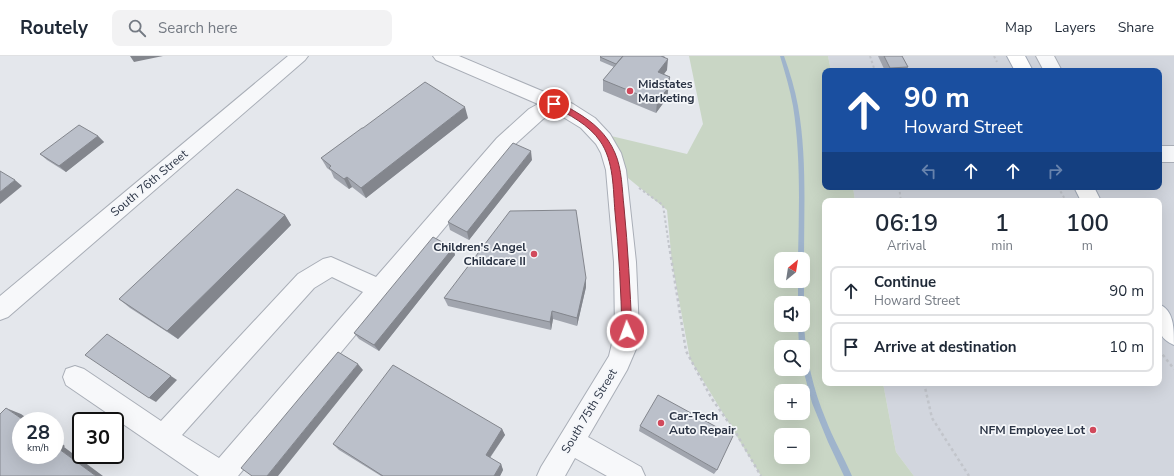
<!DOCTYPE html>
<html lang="en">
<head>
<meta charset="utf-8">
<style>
	body { margin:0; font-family:"Nunito Sans",sans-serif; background:#f2f2f3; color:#1f2937; height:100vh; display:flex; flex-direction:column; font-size:15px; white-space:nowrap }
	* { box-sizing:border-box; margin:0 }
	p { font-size:13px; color:#747a83 }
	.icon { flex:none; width:22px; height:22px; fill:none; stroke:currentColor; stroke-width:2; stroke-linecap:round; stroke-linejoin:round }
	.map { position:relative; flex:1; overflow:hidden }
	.sheet { position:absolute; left:822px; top:142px; width:340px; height:188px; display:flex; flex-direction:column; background:#fff; border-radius:8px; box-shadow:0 4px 16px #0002 }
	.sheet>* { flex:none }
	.banner { position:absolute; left:822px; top:12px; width:340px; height:122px; border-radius:8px; box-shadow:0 4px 16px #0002; background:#1a4fa0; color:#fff; overflow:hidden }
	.needle { width:26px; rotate:30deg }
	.buttons { position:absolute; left:774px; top:196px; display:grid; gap:8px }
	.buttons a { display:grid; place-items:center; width:36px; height:36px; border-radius:8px; background:#fff; box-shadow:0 4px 16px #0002; font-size:20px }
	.speed { position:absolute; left:12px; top:356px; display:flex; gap:8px; font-size:20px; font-weight:700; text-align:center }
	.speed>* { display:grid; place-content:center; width:52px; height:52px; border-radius:50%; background:#fff; box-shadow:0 4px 16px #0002; line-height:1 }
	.speed small { font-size:10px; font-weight:400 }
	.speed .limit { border:2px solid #111; border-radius:6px; background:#fff; color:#111 }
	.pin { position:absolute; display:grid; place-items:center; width:34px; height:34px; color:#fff; margin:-17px; border:2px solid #fff; border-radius:50%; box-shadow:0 1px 4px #0007 }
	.me { position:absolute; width:44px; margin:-22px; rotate:358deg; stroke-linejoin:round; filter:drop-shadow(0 0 3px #0008) }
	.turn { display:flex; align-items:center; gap:14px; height:84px; padding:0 16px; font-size:18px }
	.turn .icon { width:52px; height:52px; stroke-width:2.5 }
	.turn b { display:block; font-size:28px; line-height:34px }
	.lanes { display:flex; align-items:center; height:38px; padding:0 16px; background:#0003; justify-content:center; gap:20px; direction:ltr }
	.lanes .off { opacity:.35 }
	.eta { display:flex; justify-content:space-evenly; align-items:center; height:68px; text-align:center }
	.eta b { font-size:24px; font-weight:600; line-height:28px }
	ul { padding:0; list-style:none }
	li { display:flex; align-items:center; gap:12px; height:50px; margin:0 8px 6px; padding:0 8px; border:2px solid #e0e1e3; border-radius:8px }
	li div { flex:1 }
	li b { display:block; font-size:15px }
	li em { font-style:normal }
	header { display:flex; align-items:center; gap:24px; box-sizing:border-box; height:56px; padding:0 20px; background:#fff; border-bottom:1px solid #e0e1e3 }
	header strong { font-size:19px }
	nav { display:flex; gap:22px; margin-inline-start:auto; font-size:14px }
	.search { width:280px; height:36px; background:#f2f2f3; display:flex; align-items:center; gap:10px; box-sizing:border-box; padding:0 14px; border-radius:8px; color:#747a83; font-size:15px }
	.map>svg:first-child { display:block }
	.built { fill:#d2d6de }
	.green { fill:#c9d6c5; fill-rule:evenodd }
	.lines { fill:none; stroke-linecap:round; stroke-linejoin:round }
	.stream { fill:#9fb4cc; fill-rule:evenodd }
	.minor-casing { stroke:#a9aeb7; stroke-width:2 }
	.major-casing { stroke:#a3abb8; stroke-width:2 }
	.path-far1 { stroke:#c2c5cb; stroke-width:2; stroke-dasharray:2.5 2.5; stroke-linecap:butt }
	.path { stroke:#c2c5cb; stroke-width:2.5; stroke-dasharray:3 3; stroke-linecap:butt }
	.minor { fill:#f7f8fa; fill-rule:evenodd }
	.major { fill:#fff; fill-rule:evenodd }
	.wall { fill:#a1a5ae }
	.shaded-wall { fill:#83868d }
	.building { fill:#bbc0ca; stroke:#83868d }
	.route { fill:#d1495b; stroke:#882f3b }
	.poi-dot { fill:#d1495b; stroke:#f4f6f9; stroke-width:1.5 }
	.labels { text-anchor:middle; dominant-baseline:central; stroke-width:3.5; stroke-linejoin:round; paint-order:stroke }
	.poi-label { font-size:12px; font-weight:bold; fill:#2b3445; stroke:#f4f6f9; text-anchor:start }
	.street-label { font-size:12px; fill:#2b3445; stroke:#f4f6f9 }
</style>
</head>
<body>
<header>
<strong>Routely</strong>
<div class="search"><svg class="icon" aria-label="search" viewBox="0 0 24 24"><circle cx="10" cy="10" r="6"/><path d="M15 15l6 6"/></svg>Search here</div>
<nav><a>Map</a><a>Layers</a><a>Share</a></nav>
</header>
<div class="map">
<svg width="1174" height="420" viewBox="0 0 1174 420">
	<rect width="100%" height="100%" fill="#e4e7ec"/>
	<path class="built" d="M828,0H1174V420H914L896,396L883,327H1159V145H855L853,131H1159V15H831Z"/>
	<path class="green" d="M689,0H828L831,15H825V131H853L855,145H825V327H883L896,396L914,420H761L690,303L672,207L667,154L628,122L611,80L687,98L703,68ZM781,203H803V225H781ZM781,247H803V269H781ZM781,291H803V313H781ZM781,335H803V357H781ZM781,379H803V401H781Z"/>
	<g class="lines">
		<path class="stream" d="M780,0H784C790,17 795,33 798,50C807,101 804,152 804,203L803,205V203H798C799,152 801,101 793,50C790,33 785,17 780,0Z
			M803,223L804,225V247L803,249V247H798V225H803Z
			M803,267L804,269C806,302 813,333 826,364C833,383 844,401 852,420H844L828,386L812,347L803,313V291H799V290L798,269H803Z"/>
		<defs>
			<path id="minor" d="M288,0H308L305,4L8,261L0,264V240Z
				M433,0H459L573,48L595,62L610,78L621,97L626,114L636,206L639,275L636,293L627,314L588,381L641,411L645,420H607L575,402L565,420H537L541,411L609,300L615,275L614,206L606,114L601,97L596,88L581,72L555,56L543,63L511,92L238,420H199L66,329L63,321L66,313L75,310L84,313L161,365L298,218L323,203L331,201L376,221L497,82L529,53L538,48L436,4ZM332,221L363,236L219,402L182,379L314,232Z
				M1036,0H1054L1062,15H1044Z
				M1159,90H1174V106H1159Z"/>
			<path id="major" d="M1007,0H1025L1033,15H1015Z
				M1074,131H1094L1101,145H1081Z
				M1159,248C1174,255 1174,271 1174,289C1154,281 1159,266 1159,248Z"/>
		</defs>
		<use href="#minor" class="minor-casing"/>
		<use href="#major" class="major-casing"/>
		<path class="path-far1" d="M870,0L875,15
			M994,0L997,6
			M899,131L901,145
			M1058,131L1066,145
			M639,132L663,149L669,190"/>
		<path class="path" d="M669,189L686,295L712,343L736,377L761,420
			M1159,294L1174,313
			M924,327L932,362L969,420"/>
		<use href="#minor" class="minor"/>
		<use href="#major" class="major"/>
	</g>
	<path class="wall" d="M601,0H665L664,1L667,14L664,18L670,21L667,42L656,57L603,35V24L614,11L600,5V1Z
		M878,0H902L908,11L905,15H885Z
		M468,62L366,142L352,131L349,133L334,122L331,115L327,112L321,102L363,72Z
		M98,80L104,86L66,116L47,104L40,98Z
		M532,104L469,184L450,174L448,166Z
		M285,159L291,169L178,283L130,252L119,243Z
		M453,192L455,199L379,295L359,283L354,277Z
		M586,222V231L577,270L553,263L551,274L448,250L444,242Z
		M640,370L717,414L714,418L639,375Z
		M502,373L505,379L490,402L501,408L503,414L500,420H381L339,394L333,388Z"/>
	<path class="shaded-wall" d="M130,0H163L134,6Z
		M668,3L667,14L657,27L658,16Z
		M670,21L667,42L656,57L657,46L664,29Z
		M465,51L468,62L366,142L361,132Z
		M98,80L104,86L66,116L59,110Z
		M531,95L532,104L469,184L467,176Z
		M347,121L352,131L349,133L344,123Z
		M15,124L22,130L0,148V136Z
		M285,159L291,169L178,283L167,275Z
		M453,192L455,199L379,295L374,289Z
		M586,222V231L577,270V262Z
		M552,255L553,263L551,274L550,266Z
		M358,308L363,314L278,420H267Z
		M171,320L177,324L156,346L149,342Z
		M6,352L21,358L31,365H25Z
		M502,373L505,379L488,404L486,399Z
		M55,383L65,390L64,391L103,420H96L55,390Z
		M501,408L503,414L500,420H494Z"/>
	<path class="building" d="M601,0H623L616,8L600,1Z
		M623,0H661L668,3L658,16L670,21L664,29L669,31L657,46L603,24Z
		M884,0H902L908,11L890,12Z
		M425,26L465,51L361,132L347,121L344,123L329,112L331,110L321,102L362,72H363Z
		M79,69L98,80L59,110L40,98Z
		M513,87L531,95L467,176L448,166Z
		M0,115L15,124L0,136Z
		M237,133L285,159L167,275L119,243Z
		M576,154L586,222L577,262L552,255L550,266L444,242L510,155Z
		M433,181L453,192L374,289L354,277Z
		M107,278L171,320L149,342L85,299Z
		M338,296L358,308L267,420H252L241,412Z
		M393,309L502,373L486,399L501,408L494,420H383L333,388Z
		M658,339L733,380L717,414L640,370Z
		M6,352L25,365H21V399H55V390L96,420H0V358Z"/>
	<path class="route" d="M551,46C559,44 569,52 576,56C593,66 607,78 615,97C622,113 622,133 624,151C628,192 630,233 632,275L630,278L627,279L623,278L622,275C621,235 619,196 615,156C613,133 614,105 600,85C589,69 569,58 551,50Z"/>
	<g class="poi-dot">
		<circle cx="630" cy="35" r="4"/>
		<circle cx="534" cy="198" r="4"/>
		<circle cx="661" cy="367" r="4"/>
		<circle cx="1093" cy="374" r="4"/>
	</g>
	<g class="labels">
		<g class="poi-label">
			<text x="638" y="28">Midstates<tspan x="638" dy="14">Marketing</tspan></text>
			<text x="526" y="191" text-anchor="end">Children's Angel<tspan x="526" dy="14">Childcare II</tspan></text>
			<text x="669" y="360">Car-Tech<tspan x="669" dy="14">Auto Repair</tspan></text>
			<text x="1085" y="374" text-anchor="end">NFM Employee Lot</text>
		</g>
		<g class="street-label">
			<text transform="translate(149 127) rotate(-40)">South 76th Street</text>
			<text transform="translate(589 355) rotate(-59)">South 75th Street</text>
		</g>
	</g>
</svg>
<div class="buttons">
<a><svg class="needle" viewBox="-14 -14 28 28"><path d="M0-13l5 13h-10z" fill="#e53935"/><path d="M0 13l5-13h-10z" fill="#747a83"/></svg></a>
<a><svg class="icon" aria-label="sound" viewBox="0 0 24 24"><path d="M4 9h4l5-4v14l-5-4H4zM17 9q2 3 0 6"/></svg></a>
<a><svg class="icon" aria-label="search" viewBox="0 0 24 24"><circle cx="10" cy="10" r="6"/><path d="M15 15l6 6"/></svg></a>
<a>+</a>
<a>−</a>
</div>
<div class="speed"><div>28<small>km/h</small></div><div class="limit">30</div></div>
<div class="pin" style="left:554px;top:48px;background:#d93025"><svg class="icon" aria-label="arrive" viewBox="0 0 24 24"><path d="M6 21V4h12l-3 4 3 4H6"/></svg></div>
<svg class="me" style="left:627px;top:275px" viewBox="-20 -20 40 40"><circle r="17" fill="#d1495b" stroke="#fff" stroke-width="3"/><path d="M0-11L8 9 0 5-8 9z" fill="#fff"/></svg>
<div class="banner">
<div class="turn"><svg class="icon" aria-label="ahead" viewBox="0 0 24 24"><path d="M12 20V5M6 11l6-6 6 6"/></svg><div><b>90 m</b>Howard Street</div></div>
<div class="lanes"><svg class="icon off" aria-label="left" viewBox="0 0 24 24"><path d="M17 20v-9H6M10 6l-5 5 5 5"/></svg><svg class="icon" aria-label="ahead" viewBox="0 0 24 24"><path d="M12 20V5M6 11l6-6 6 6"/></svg><svg class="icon" aria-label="ahead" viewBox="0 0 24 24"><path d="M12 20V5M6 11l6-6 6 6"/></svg><svg class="icon off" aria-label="right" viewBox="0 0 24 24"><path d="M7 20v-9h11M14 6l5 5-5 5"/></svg></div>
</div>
<section class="sheet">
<div class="eta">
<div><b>06:19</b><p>Arrival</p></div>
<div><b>1</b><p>min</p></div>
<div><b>100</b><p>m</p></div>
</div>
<ul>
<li><svg class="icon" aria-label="ahead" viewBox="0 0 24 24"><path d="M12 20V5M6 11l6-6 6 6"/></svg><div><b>Continue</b><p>Howard Street</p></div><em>90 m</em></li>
<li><svg class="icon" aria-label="arrive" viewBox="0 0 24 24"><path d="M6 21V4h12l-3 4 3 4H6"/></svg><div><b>Arrive at destination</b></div><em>10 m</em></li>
</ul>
</section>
</div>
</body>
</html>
